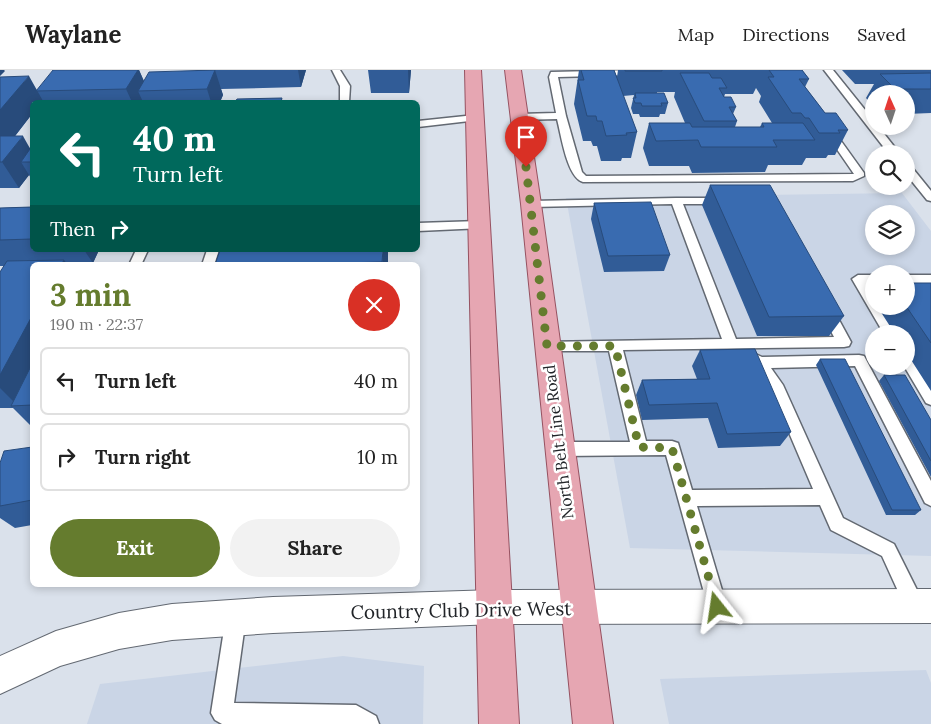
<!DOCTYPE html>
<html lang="en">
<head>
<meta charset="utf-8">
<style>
	body { margin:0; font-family:Lora,serif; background:#f2f2f2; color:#222; height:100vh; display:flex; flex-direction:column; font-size:19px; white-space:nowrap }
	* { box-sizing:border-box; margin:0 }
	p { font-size:16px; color:#767676 }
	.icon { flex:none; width:28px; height:28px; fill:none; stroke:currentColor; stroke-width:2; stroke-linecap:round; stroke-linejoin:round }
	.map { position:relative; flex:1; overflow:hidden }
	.side { position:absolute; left:30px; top:192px; width:390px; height:325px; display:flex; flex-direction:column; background:#fff; border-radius:8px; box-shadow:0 2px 8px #0003 }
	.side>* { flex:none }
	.hud { position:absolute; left:30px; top:30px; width:390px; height:152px; border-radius:8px; box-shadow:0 2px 8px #0003; background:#00695c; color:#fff; overflow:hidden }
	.needle { width:32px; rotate:357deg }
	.fabs { position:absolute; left:865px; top:15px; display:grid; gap:10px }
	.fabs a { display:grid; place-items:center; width:50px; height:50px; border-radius:50%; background:#fff; box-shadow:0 2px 8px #0003; font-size:25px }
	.pin { position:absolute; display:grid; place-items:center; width:42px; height:42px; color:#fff; margin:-51px -21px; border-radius:50% 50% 50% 0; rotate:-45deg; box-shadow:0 0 5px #0007 }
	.pin .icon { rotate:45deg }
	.me { position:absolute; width:55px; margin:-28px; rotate:345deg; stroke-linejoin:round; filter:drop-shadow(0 0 4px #0008) }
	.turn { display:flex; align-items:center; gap:18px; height:105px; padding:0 20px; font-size:22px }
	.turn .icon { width:65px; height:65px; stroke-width:2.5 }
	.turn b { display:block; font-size:35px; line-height:42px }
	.then { display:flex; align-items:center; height:48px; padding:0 20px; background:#0003; gap:10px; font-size:19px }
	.round { display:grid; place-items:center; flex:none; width:52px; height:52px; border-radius:26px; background:#f2f2f2 }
	.summary { display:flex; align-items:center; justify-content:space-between; height:85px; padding:0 20px }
	h1 { font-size:30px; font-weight:700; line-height:38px; color:#657c2e }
	.action { display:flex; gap:10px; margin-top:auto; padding:10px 20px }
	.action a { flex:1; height:58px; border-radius:30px; background:#657c2e; color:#fff; font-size:20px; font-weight:700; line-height:58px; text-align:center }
	.action a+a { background:#f2f2f2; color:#222 }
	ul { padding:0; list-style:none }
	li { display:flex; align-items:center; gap:15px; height:68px; margin:0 10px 8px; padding:0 10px; border:2px solid #e0e0e0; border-radius:8px }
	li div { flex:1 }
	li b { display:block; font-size:19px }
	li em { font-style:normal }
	header { display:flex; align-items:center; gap:30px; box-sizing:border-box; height:70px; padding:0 25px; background:#fff; border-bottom:1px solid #e0e0e0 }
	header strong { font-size:24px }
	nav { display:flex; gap:28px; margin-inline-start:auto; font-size:18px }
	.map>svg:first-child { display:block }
	.built { fill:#cad5e6; fill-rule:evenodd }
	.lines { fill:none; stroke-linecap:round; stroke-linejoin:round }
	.service-casing { stroke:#636972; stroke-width:3 }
	.tertiary-casing { stroke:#636972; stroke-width:2 }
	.primary-casing { stroke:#965261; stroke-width:2 }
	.service { fill:#fff; fill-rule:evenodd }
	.tertiary { fill:#fff; fill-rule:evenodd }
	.primary { fill:#e6a6b2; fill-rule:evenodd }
	.wall { fill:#315c97; fill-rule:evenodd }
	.shaded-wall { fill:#284b7b }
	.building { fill:#396bb0; stroke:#284b7b }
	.route { stroke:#657c2e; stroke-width:9; stroke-dasharray:0 16.2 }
	.labels { text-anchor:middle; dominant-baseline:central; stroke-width:5; stroke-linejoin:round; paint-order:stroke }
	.street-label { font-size:16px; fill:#212428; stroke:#fff }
	.near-street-label { font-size:19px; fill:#212428; stroke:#fff }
</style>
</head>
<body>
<header>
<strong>Waylane</strong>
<nav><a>Map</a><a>Directions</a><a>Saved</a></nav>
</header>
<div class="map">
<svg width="931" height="654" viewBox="0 0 931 654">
	<rect width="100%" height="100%" fill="#dae1eb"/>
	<path class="built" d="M902,123L931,161V486L630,478L566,128ZM874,144H906V176H874ZM874,204H906V236H874ZM874,264H906V296H874Z
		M343,586L424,596L423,654H87L100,614Z
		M926,600L931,613V654H669L660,609Z"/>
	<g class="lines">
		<defs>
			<path id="service" d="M332,0H340L350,16L349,32H340V16Z
				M640,0L641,2L637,5L558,7L566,46L582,102L586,106L854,104L823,59L828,56L831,57L864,103V106L853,111L583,112C567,108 561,64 557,49L519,50L514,47L519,44L556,43L549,7L551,2Z
				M824,0H833L874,51V56H878L900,84H889Z
				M475,45L480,48L478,50L418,57V51Z
				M906,94L910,95L931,121V131L927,130L906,104Z
				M676,128H722L728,131L722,134H683L736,269L834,267L820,240L822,237H832L851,272L849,276L844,277L623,280L646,371H672L678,373L692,420L813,419L770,318L754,297L742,286L744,282L749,281L762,287L859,285L864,286L931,411V436L925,433L855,296L771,298L783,315L843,448L894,474L925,536L922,543L915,546L908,543L882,486L831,460L820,435L697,436L727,537L724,544L717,547L710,544L666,385L559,386L553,384L551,379L553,374L559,372H630L609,281H547L542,280L540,276L542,272L722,269L672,134L531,137L525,134L531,131Z
				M479,151L483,152L485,155L483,158L418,161V153Z
				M136,180H148L141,195H129Z
				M207,180H219L214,195H202Z
				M858,205H874V213H867L874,224V236H882L898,264H884L852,209Z
				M906,205H931V213H906Z
				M906,283L911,284L931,316V335L926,333L904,296H906Z
				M236,537L243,540L246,547L234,633L356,635L376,646L379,654H222L215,650L211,643L226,547L229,540Z"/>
			<path id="tertiary" d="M931,519V553L495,554L273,563L172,570L119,579L60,596L0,624V586L56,561L119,543L172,534L273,527L495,520Z"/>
			<path id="primary" d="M465,0H481L519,654H479Z
				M505,0H521L541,134L613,654H573L521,134Z"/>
		</defs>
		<use href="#service" class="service-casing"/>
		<use href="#tertiary" class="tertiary-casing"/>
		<use href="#primary" class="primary-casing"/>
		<use href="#service" class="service"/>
		<use href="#tertiary" class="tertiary"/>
		<use href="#primary" class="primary"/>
	</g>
	<path class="wall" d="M75,0H139L144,11L199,0H306L301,17L221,19L223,25L220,32H43V31L42,32H32V44L15,66L31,79L32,76V110L29,105L19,118H0V7L37,20Z
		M368,0H411L409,23H371Z
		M579,0H614L617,7L618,0H802L809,9L805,17L825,43L848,60L835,85H828L826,88H806L802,95H768L765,102L692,103L689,96H649L643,78L649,53H685L674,27L675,22H657V23L668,33L665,44H660L659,47H640L639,44H633L631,38L634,25L623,26L637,62L631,88H622L621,91H601L597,76H593L591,71H583L574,34ZM756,18L761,26L759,32L772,53H762L760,57H735L737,51L733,44L736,37L724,27L725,24H753Z
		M842,0H931V43L906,44V24H874V37L866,28L874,14H855Z
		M710,115L844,246L829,266H757L702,135Z
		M594,133L670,185L664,201L604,202L591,149Z
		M32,137V180H99L93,193L67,194L68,195H32V357L13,338H0V202L4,196H0V138Z
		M388,184V195H215Z
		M931,213V321L906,282V264H895L877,236H906Z
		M700,280L791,362L780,376L718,378L708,348L642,350L636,325L642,310L697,309L692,296Z
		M820,289L921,440L915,445H886L816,295Z
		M884,305L931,350V407L879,311Z
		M32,377V455L15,458L0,448V393Z"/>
	<path class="shaded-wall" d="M0,0H4L5,1L0,6Z
		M138,0H139L148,21H138L143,32H132L126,19Z
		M215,0L223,25L220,32H211L207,19Z
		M298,0H306L301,17Z
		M408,0H411L409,23Z
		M29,6L43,31L42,32H32V44L2,83L0,80V40Z
		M23,66L32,82L21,92L29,105L19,118L2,92Z
		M84,180H99L93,193Z
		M383,180H388V195H383Z
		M64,190L68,195H61Z
		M32,246V313L18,336L0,318V305Z"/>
	<path class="building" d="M53,0H138L126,19L36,21Z
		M215,0L207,19L138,21L149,2Z
		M581,0H614L637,62L626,63L627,65L606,66L602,51H597L596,46H587L578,10H584Z
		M625,0H662V1H625Z
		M769,0H802L809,9H799L825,43H836L848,60H838L840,63H819L809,48H805L801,43H792L768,7H774Z
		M680,3H709L712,8H721L727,18H719L724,27H731L736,37H729L737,51H704Z
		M931,3V19H895L880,4Z
		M29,6L0,40V7Z
		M635,23H664L668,33H661L662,36H642L641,33H635L633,28H636Z
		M282,28L281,32H235L237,29Z
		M649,53H690L692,57H764L762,53H803L815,70H773L777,77H701L698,70L656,71Z
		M0,66H23L2,92H0Z
		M32,76V92H21Z
		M710,115H770L844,246L769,247Z
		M651,132L670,185L608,186L594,133Z
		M32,137V169L0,170V138Z
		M220,180H383L382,192L263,195H215Z
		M64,190L61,195H32V246L0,305V202L7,191Z
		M906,213H931V273L906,236Z
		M755,279L791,362L727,364L717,333L649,335L642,310L710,309L700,280Z
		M820,289H845L921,440H892Z
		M32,294V335L11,336Z
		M884,305H905L931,350V391Z
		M32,377V430L0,436V393L4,381Z"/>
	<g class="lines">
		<path class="route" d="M526,97L547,276H615L639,377L672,378L717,537"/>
	</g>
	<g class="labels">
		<g class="street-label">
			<text transform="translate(558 372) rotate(-97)">North Belt Line Road</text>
		</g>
		<g class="near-street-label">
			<text transform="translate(461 540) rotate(-1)">Country Club Drive West</text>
		</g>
	</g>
</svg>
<div class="fabs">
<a><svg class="needle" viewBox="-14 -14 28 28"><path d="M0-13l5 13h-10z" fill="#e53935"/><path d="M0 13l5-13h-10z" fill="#767676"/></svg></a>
<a><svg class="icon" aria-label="search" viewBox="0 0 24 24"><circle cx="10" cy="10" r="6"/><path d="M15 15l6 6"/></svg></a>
<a><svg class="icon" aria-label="layers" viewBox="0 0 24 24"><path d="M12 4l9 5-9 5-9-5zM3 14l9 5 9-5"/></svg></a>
<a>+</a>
<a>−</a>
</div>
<div class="pin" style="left:526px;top:97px;background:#d93025"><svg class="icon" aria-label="arrive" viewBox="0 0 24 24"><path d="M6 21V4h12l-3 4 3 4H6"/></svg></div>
<svg class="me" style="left:717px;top:537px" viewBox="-20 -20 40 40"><path d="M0-17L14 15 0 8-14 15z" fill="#657c2e" stroke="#fff" stroke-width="4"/></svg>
<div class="hud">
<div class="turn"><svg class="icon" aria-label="left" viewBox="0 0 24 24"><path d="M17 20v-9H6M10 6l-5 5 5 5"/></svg><div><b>40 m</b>Turn left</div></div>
<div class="then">Then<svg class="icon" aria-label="right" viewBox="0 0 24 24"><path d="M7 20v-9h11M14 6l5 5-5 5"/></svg></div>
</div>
<section class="side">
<div class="summary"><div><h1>3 min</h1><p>190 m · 22:37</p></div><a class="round" style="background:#d93025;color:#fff"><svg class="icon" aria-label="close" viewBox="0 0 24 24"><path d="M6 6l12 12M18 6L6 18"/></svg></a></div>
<ul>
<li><svg class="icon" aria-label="left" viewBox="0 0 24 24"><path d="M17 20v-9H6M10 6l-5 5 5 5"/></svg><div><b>Turn left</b></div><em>40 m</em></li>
<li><svg class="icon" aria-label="right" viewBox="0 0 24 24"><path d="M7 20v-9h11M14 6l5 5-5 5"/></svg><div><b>Turn right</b></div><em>10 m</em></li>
</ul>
<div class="action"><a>Exit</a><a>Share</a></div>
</section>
</div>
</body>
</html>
